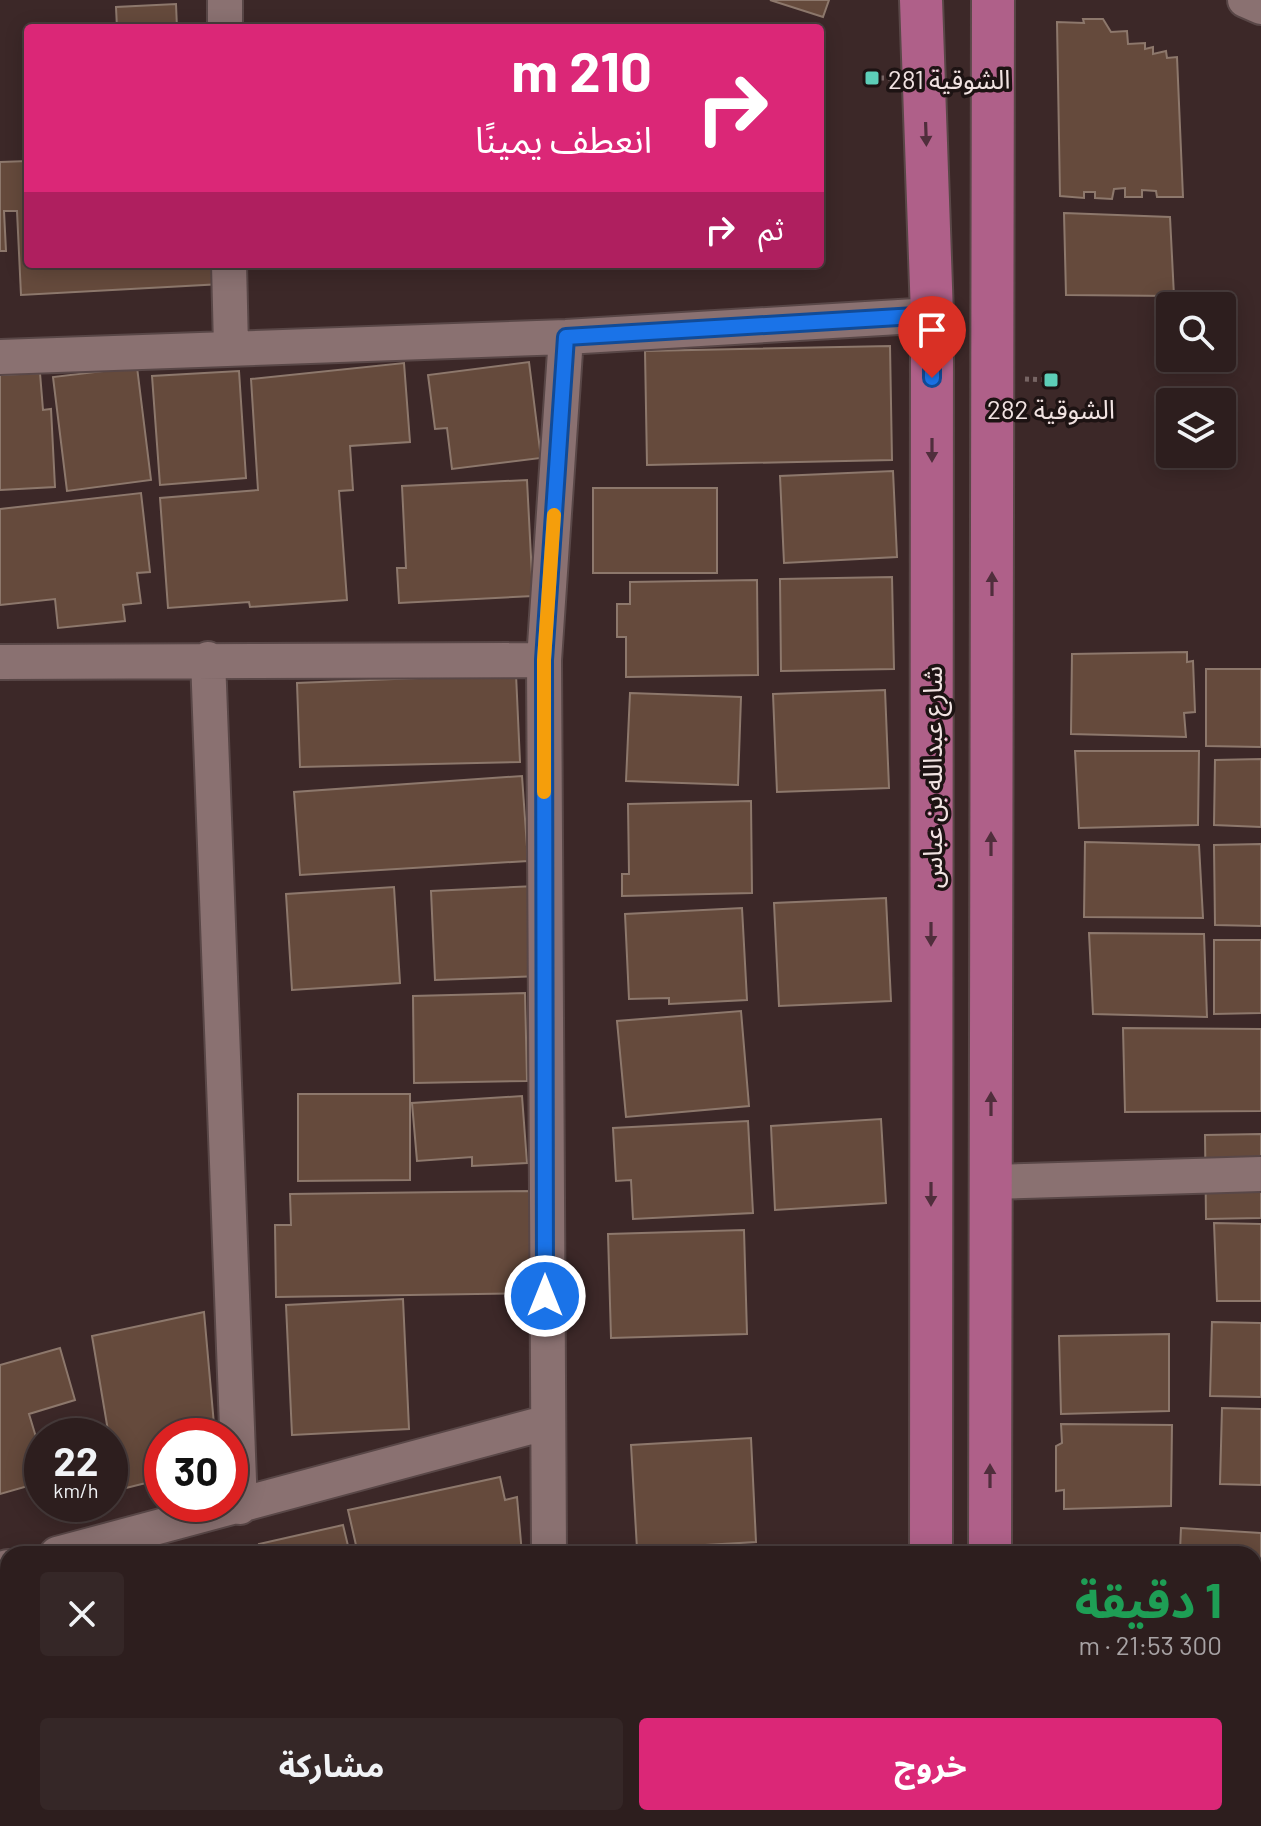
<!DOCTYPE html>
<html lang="ar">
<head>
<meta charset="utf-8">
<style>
	body { margin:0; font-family:Barlow,"Noto Sans Arabic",sans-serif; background:#352727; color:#f1f3f6; direction:rtl; height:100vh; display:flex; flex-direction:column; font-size:30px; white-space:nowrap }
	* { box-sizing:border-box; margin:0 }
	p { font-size:26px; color:#a7a2a4 }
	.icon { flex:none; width:44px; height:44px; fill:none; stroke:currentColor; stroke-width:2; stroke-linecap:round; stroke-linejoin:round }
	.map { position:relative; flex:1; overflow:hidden; direction:ltr }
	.details { position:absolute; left:0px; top:1546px; width:1262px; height:280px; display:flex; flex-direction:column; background:#2d1e1e; border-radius:24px 24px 0 0; box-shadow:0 4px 20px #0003,0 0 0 2px #483c3c; direction:rtl }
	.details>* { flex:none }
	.hud { position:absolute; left:24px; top:24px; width:800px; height:244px; border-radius:8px; box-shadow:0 4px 20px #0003,0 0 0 2px #483c3c; direction:rtl; background:#db2777; color:#fff; overflow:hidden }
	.fabs { position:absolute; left:1156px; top:292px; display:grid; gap:16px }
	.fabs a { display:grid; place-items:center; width:80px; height:80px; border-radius:8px; background:#2d1e1e; box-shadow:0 4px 20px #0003,0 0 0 2px #483c3c; font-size:40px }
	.speed { position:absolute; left:24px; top:1418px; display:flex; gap:16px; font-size:40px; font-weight:700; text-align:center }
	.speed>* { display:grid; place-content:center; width:104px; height:104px; border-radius:50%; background:#2d1e1e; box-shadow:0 4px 20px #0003,0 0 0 2px #483c3c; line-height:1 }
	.speed small { font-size:20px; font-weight:400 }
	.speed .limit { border:12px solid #d22; background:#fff; color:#111 }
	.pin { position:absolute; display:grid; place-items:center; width:68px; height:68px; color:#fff; margin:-82px -34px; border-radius:50% 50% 50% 0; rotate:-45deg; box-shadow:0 0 8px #0007 }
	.pin .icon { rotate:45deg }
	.me { position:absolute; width:88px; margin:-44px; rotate:0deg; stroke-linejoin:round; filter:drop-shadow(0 0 6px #0008) }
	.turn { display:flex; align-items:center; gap:28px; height:168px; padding:0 40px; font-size:36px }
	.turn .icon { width:104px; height:104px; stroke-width:2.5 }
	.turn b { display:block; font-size:56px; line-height:68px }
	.then { display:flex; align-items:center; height:76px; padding:0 40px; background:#0003; gap:16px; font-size:30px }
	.round { display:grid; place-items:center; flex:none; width:84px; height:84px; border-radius:8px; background:#352727 }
	.overview { display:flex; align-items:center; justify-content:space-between; height:136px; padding:0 40px }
	h1 { font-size:48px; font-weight:700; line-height:60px; color:#1e9e55 }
	.primary-button { display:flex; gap:16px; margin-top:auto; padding:16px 40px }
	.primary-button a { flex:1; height:92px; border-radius:8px; background:#db2777; color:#fff; font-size:32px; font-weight:700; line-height:92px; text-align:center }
	.primary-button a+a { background:#352727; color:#f1f3f6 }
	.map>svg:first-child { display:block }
	.building { fill:#654a3c; stroke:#8d786c; stroke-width:2 }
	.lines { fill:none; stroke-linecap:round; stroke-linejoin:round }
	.minor-casing { stroke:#594747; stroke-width:38 }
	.major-casing { stroke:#594747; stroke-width:46 }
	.path { stroke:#776564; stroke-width:5; stroke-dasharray:4 4; stroke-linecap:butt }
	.minor { stroke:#8a7171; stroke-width:34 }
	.major { stroke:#af6089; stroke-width:42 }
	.oneway { fill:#502e3c }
	.route-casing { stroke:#114b97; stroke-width:20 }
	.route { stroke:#1a73e8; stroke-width:14 }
	.slow { stroke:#f59e0b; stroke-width:14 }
	.poi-dot { fill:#5dceb8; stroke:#1d1313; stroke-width:3 }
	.labels { text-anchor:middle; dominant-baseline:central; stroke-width:7; stroke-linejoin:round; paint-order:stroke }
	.poi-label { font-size:26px; fill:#f1e3e2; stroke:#1d1313; text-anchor:start }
	.street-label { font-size:26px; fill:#f1e3e2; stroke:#1d1313 }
</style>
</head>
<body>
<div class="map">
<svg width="1261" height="1826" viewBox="0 0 1261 1826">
	<rect width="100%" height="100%" fill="#3c2828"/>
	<path class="building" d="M770,0H829L823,17Z
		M176,4L177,28H117L116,7Z
		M1083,19H1103L1111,32L1127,31L1128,44L1145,43V49L1153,47V54L1166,51L1167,58L1177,57L1183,197H1157L1156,191L1142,190V197H1125V188L1114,189L1112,199L1095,198V192H1084V198L1060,196L1057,22L1084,23Z
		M28,161V264H221L222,284L21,295L17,211H4L6,251H0V162Z
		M1064,213L1170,217L1174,296L1066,295Z
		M890,346L892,460L647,465L645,351Z
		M529,362L541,458L452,469L447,428L435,429L428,375Z
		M404,363L410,442L350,446L353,490L339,491L347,600L250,607L249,602L168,608L160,498L258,490L251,379Z
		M137,367L151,480L67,491L53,377Z
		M239,371L246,478L160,485L152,376Z
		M40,373L43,410L51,409L55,487L0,490V375Z
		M893,471L897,557L784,563L780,476Z
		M527,480L533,596L399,603L397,568H406L402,486Z
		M593,488H717V573H593Z
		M141,493L150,572L137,573L141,603L123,605L125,621L58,628L55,599L0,605V509Z
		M892,577L894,669L781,671L780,579Z
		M757,580L758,675L626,677V637H617V604H630V582Z
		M1187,652V662L1193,661L1195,712L1184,713L1186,737L1071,734L1072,654Z
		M1206,669H1261V747L1206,746Z
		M516,674L520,762L300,767L297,683Z
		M885,690L889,788L777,792L773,694Z
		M630,693L741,697L738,785L626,781Z
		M1075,751H1199L1198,825L1079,828Z
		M1261,759V827L1214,825L1215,760Z
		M522,776L528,861L300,875L294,792Z
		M751,801L752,893L622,896V874H629L628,804Z
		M1085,842L1199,845L1203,918L1084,917Z
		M1261,844V926L1215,925L1214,845Z
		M536,886L541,976L435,980L431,891Z
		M394,887L400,983L292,990L286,894Z
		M886,898L891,1001L779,1006L774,903Z
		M742,908L747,1000L669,1004V998L629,999L625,914Z
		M1089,933L1204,934L1207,1017L1093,1014Z
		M1214,940H1261V1013L1214,1014Z
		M525,993L527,1081L414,1083L413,996Z
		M741,1011L749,1106L626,1117L617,1021Z
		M1123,1028L1261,1029V1111L1125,1112Z
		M298,1094H410V1180L298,1181Z
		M522,1096L527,1163L472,1166V1157L417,1161L412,1103Z
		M881,1119L886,1203L775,1210L771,1126Z
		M748,1121L753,1213L633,1219L631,1180L616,1181L613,1128Z
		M1261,1134V1218L1206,1219L1205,1135Z
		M534,1191L536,1293L276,1297L275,1225H291L290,1194Z
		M1214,1223L1261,1224V1301H1217Z
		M744,1230L747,1334L611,1338L608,1234Z
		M403,1299L409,1429L292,1435L286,1305Z
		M204,1312L215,1436H162V1479L118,1490L92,1336Z
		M1212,1322L1261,1323V1397L1210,1396Z
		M1169,1334V1411L1061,1414L1059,1336Z
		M60,1348L75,1400L29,1414L42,1457V1482L0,1494V1365Z
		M1222,1408L1261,1409V1485L1220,1484Z
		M1061,1424L1172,1425L1171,1506L1064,1509V1490L1056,1491V1446L1062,1443Z
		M751,1438L756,1542L637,1549L631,1445Z
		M500,1477L505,1500L517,1497L522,1554H358L348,1510Z
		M343,1525L350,1554H261L259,1544Z
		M1181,1528L1261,1533V1617L1254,1616V1554H1187V1551H1180Z
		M1254,1708L1261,1709V1814H1254Z
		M8,1753V1818H34L36,1826H0V1754Z
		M49,1818H208L176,1826H51Z
		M636,1818H754L636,1825Z
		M791,1818H872V1819L792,1826Z
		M1239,1820V1826H1160V1821Z
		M1147,1821V1826H1051L1052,1822Z"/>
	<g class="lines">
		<defs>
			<path id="minor" d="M225,0V28
				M1245,0L1261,7
				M229,264L231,347
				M0,357L566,337L932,315
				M208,659L240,1507
				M0,662L544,660
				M991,1182L1261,1174
				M57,1554L545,1423
				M549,1554L544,660L566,337
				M0,1569L8,1567
				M1254,1660H1261
				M554,1818V1826
				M370,1826L399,1818"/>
			<path id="major" d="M921,0L932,315L931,1554
				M990,1554L993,0
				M933,1818V1826
				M993,1818L994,1826"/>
		</defs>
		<use href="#minor" class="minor-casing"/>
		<use href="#major" class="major-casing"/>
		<path class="path" d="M872,78H891
			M1025,379L1051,380"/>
		<use href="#minor" class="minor"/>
		<use href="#major" class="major"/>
	</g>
	<defs><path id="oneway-solid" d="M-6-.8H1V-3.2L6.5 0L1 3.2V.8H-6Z" transform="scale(2)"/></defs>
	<g class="oneway">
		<use href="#oneway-solid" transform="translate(926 134) rotate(88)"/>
		<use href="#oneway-solid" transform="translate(932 450) rotate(90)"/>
		<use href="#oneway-solid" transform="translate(992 584) rotate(-90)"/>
		<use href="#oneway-solid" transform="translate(991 844) rotate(-90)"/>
		<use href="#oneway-solid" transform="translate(931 934) rotate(90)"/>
		<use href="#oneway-solid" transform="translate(991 1104) rotate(-90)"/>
		<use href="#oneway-solid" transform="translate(931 1194) rotate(90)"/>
		<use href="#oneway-solid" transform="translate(990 1476) rotate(-90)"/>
	</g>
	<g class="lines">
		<defs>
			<path id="route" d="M545,1296L544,660L566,337L932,315V378"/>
		</defs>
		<use href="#route" class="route-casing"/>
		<use href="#route" class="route"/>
		<path class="slow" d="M544,792V660L554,515"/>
	</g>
	<g class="poi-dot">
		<rect x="864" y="70" width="16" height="16" rx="4"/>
		<rect x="1043" y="372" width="16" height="16" rx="4"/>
	</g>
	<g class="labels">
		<g class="poi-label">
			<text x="888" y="78">الشوقية 281</text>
			<text x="1051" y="408" text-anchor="middle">الشوقية 282</text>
		</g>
		<g class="street-label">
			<text transform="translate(931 777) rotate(-90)">شارع عبدالله بن عباس</text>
		</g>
	</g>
</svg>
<div class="fabs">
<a><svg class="icon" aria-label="search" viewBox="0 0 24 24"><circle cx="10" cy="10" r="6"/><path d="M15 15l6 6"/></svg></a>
<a><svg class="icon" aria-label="layers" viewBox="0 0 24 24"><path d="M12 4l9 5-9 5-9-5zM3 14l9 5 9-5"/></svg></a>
</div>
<div class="speed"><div>22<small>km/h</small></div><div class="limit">30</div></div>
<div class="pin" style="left:932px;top:378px;background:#d93025"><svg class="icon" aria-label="arrive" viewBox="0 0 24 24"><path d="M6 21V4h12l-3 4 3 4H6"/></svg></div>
<svg class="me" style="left:545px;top:1296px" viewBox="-20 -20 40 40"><circle r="17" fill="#1a73e8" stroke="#fff" stroke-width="3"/><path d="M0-11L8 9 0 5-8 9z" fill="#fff"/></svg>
<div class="hud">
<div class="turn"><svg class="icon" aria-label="right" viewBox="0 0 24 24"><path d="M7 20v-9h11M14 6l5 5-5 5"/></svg><div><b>210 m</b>انعطف يمينًا</div></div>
<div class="then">ثم<svg class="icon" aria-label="right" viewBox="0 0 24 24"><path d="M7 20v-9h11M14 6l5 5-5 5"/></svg></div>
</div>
<section class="details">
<div class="overview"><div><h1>1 دقيقة</h1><p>300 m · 21:53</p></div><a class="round"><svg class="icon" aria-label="close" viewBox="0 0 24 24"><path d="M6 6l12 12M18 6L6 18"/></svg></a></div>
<div class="primary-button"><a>خروج</a><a>مشاركة</a></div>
</section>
</div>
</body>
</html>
